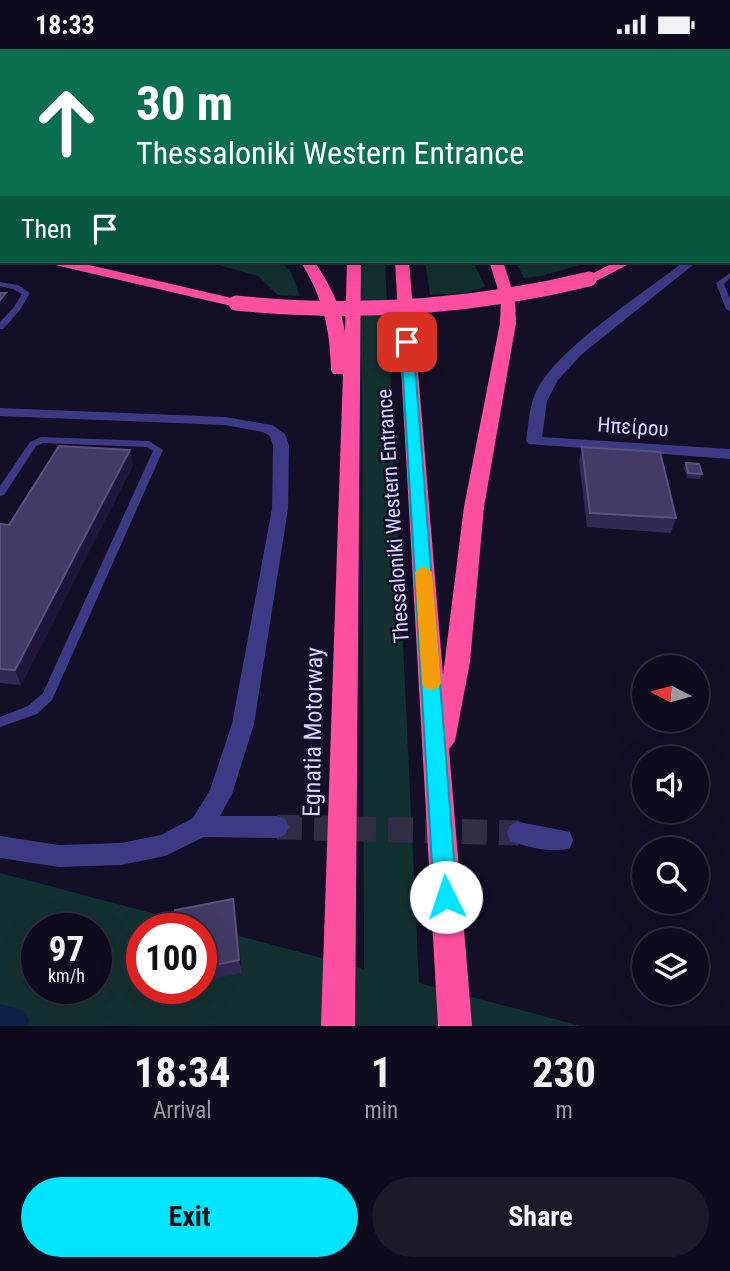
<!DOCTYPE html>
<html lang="en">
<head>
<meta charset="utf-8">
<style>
	body { margin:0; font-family:"Roboto Condensed",sans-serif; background:#1c1929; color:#f1f3f6; height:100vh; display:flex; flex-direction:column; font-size:26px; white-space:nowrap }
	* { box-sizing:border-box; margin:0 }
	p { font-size:23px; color:#9b9ba3 }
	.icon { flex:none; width:38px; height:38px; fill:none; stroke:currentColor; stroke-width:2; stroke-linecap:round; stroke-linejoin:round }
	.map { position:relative; height:977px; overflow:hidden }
	.side { display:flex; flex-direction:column; background:#0e0b1c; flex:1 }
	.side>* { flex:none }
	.guide { position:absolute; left:0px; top:0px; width:732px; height:214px; box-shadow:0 7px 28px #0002,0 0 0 2px #2e2b3b; background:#0b6e4f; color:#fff; overflow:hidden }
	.needle { width:46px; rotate:276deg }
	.fabs { position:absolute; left:632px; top:606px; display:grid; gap:14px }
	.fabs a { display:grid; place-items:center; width:77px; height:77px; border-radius:50%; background:#0e0b1c; box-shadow:0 7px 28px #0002,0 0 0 2px #2e2b3b; font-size:35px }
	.speed { position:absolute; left:21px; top:864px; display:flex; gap:14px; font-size:35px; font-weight:700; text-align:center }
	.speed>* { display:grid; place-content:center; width:91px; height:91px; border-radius:50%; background:#0e0b1c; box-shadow:0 7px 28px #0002,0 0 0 2px #2e2b3b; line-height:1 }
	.speed small { font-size:18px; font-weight:400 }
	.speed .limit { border:10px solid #d22; background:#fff; color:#111 }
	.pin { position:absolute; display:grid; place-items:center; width:60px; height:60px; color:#fff; margin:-30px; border-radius:14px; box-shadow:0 4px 10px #0006 }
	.me { position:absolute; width:77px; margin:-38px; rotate:356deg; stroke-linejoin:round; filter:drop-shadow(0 0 5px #0008) }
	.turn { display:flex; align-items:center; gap:24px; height:147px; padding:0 21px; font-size:32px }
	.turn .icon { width:91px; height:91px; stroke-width:2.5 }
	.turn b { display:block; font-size:49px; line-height:60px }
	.then { display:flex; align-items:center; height:66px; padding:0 21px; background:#0003; gap:14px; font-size:26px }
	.eta { display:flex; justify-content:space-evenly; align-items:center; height:119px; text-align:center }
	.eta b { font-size:42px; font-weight:700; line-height:49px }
	.button { display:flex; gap:14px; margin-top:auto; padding:14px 21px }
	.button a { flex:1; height:80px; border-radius:42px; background:#00e5ff; color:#111; font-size:28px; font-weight:700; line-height:80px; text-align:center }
	.button a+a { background:#1c1929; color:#f1f3f6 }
	.status { display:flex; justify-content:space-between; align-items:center; height:49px; padding:0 35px; background:#0e0b1c; direction:ltr }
	.status svg { height:19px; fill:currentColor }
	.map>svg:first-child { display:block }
	.green { fill:#12302f; fill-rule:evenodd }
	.water { fill:#0c2248 }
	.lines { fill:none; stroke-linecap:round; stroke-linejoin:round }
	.stream { stroke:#0c2248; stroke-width:2.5 }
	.minor-tunnel { stroke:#312d47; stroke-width:25; stroke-dasharray:25 12; stroke-linecap:butt }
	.service { fill:#3d3a85; fill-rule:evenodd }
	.minor { fill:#3d3a85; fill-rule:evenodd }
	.tertiary { fill:#3d3a85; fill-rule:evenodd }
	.motorway { fill:#ff4fa3; fill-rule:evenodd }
	.motorway-bridge { stroke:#ff4fa3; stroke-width:15 }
	.wall { fill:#312854 }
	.shaded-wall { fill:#1d163a }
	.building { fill:#433a66; stroke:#5a527e; stroke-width:2 }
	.route { fill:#00e5ff; stroke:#0095a6; stroke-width:2 }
	.slow { fill:#f59e0b }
	.labels { text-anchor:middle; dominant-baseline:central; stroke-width:5; stroke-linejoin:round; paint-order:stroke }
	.street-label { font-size:21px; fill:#d9d4ff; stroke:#130f26 }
	.near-street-label { font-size:24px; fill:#d9d4ff; stroke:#130f26 }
</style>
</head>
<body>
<div class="status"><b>18:33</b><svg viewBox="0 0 49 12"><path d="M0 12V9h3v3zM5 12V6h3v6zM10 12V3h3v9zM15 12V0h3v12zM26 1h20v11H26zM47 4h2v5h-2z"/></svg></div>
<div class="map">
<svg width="730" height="977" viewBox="0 0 730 977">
	<rect width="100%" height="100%" fill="#130f26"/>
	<path class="green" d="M204,212H279L290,221L300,247L278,246L258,227Z
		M362,212H385L419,934L581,977H0V824L364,920ZM37,880H96V940H37ZM142,880H201V940H142Z
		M425,212H473L485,238L463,244L430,246Z
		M515,212H594L541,227L524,229Z"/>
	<path class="water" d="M0,955L23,961L29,971L27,977H0Z"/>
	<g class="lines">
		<path class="stream" d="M467,0L471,2
			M317,2L319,0"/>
		<path class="minor-tunnel" d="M277,778L519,784"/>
		<path class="service" d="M648,0H652L651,2H647Z
			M704,0H708L709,2H705Z
			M730,224V229L724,235L730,250V262L726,260L716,234Z
			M0,233L18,236L30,244L20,261L3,280H0V273L14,258L22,245L13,240L0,237Z
			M41,388L149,392L163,401L52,651L37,665L0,678V668L28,657L43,644L153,402L147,398L43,394L36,397L4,446L0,447V437L30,393Z"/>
		<path class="minor" d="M488,0H567L570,2H490Z
			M0,72H2V76H0Z
			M685,212H698L582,305L558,331L547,352L542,388L730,400V410L529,395L526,392C529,375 529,354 538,339C561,297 645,243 685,212Z
			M0,359L225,368L272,376L285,385L289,397L288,460L254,675L232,745L220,767H277L285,770L289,778L285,786L277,789L204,788L165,807L121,816L59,818L0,809V787L59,796L121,794L161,786L193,769L210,741L232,675L272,460L273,397L270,387L263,383L225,376L0,367Z
			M519,773L570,783L573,791L570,799C553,805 527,798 510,792L507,784L510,776Z"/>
		<path class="tertiary" d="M19,0L18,2H10L12,0Z
			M0,7H2L0,12Z"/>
		<path class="motorway" d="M326,0H335L325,2Z
			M354,0H362V2H354Z
			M379,0H387V2H379Z
			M448,0H458L460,2H449Z
			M0,89H2V95H0Z
			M0,120H2V126H0Z
			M0,144H2V152H0Z
			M0,196H2V204H0Z
			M48,212H72L236,250L243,254L236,258L55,216Z
			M300,212H314C329,234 341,256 345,283L347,212H361L355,977H321L343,325H333L331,321C330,279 323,248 300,212Z
			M395,212H409L443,626L464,458L500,274L501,250L489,212H503L515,250L516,274L484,458L470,613L455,692L449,700L472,977H438Z
			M617,212H635L594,233L589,234L582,230Z"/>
		<path class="motorway-bridge" d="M236,254C356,266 471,259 589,230"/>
	</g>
	<path class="wall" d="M193,0H221L219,2H193Z
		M582,398L676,469L671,484L587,478L579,412Z
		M686,414L702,425L700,430L687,429L684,419Z
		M133,416L21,636L0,634V475L9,476Z
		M233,850L236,864L242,924L201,933V880Z"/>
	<path class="shaded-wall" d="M2,43V57L0,58V44Z
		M6,244L7,249L0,256V251Z
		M130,401L133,416L21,636L15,621Z
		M233,850L236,864L242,924L239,911Z"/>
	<path class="building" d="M158,0H173L171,2H156Z
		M0,23H2V43L0,44Z
		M0,244H6L0,251Z
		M59,397L130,401L15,621L0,620V475L9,476Z
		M582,398L660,403L676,469L590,464Z
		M686,414L699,415L702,425L688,424Z
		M233,850L239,911L201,919V880H176L175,861Z"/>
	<path class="route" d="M407,289L413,293L457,848L454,856L446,859L438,856L434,848L401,293Z"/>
	<path class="slow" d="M424,517L432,523L441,634L438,639L431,641L424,639L422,634L415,523Z"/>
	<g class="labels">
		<g class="street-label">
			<text transform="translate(633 378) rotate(4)">Ηπείρου</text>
			<text transform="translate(393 467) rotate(-94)">Thessaloniki Western Entrance</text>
		</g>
		<g class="near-street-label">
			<text transform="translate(313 683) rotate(-89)">Egnatia Motorway</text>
		</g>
	</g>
</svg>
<div class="fabs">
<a><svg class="needle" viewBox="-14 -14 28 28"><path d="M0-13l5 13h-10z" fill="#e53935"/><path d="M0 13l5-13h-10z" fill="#9b9ba3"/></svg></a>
<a><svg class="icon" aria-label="sound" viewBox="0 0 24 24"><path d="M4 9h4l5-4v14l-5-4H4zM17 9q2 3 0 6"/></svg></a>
<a><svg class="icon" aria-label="search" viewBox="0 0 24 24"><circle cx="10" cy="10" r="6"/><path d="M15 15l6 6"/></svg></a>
<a><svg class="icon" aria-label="layers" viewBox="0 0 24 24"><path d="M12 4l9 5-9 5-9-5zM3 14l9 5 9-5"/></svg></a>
</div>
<div class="speed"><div>97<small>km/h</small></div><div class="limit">100</div></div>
<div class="pin" style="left:407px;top:293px;background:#d93025"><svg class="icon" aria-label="arrive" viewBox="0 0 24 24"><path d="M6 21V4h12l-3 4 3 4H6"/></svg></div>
<svg class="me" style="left:446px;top:848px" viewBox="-20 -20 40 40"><circle r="19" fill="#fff"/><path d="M0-13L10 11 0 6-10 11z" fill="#00e5ff"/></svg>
<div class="guide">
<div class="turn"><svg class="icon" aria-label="ahead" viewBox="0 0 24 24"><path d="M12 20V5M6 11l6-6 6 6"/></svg><div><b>30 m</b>Thessaloniki Western Entrance</div></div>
<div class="then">Then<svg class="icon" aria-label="arrive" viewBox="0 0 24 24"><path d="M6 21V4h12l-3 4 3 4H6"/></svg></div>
</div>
</div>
<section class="side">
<div class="eta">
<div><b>18:34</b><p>Arrival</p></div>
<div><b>1</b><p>min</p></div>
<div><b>230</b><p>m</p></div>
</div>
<div class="button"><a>Exit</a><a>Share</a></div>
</section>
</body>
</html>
